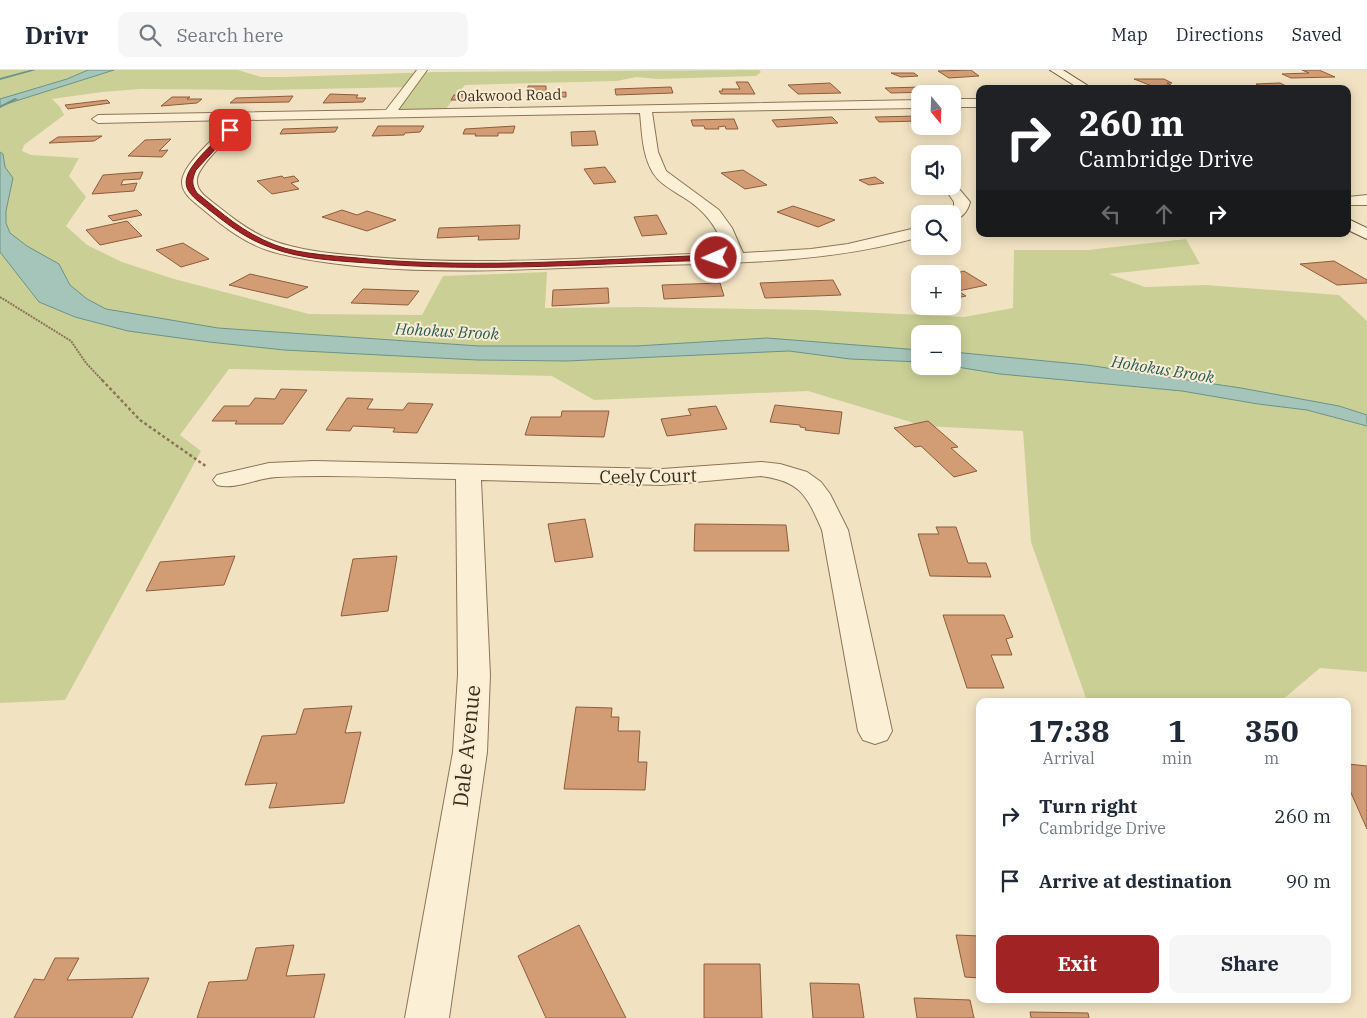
<!DOCTYPE html>
<html lang="en">
<head>
<meta charset="utf-8">
<style>
	body { margin:0; font-family:"IBM Plex Serif",serif; background:#f6f6f7; color:#1f2937; height:100vh; display:flex; flex-direction:column; font-size:19px; white-space:nowrap }
	* { box-sizing:border-box; margin:0 }
	p { font-size:16px; color:#747a83 }
	.icon { flex:none; width:28px; height:28px; fill:none; stroke:currentColor; stroke-width:2; stroke-linecap:round; stroke-linejoin:round }
	.map { position:relative; flex:1; overflow:hidden }
	.side { position:absolute; left:976px; top:628px; width:375px; height:305px; display:flex; flex-direction:column; background:#fff; border-radius:10px; box-shadow:0 2px 12px #0003 }
	.side>* { flex:none }
	.banner { position:absolute; left:976px; top:15px; width:375px; height:152px; border-radius:10px; box-shadow:0 2px 12px #0003; background:#202124; color:#fff; overflow:hidden }
	.needle { width:32px; rotate:161deg }
	.buttons { position:absolute; left:911px; top:15px; display:grid; gap:10px }
	.buttons a { display:grid; place-items:center; width:50px; height:50px; border-radius:10px; background:#fff; box-shadow:0 2px 12px #0003; font-size:25px }
	.pin { position:absolute; display:grid; place-items:center; width:42px; height:42px; color:#fff; margin:-21px; border-radius:10px; box-shadow:0 2px 8px #0006 }
	.me { position:absolute; width:55px; margin:-28px; rotate:268deg; stroke-linejoin:round; filter:drop-shadow(0 0 4px #0008) }
	.turn { display:flex; align-items:center; gap:18px; height:105px; padding:0 20px; font-size:22px }
	.turn .icon { width:65px; height:65px; stroke-width:2.5 }
	.turn b { display:block; font-size:35px; line-height:42px }
	.lanes { display:flex; align-items:center; height:48px; padding:0 20px; background:#0003; justify-content:center; gap:25px; direction:ltr }
	.lanes .off { opacity:.35 }
	.eta { display:flex; justify-content:space-evenly; align-items:center; height:85px; text-align:center }
	.eta b { font-size:30px; font-weight:700; line-height:35px }
	.action { display:flex; gap:10px; margin-top:auto; padding:10px 20px }
	.action a { flex:1; height:58px; border-radius:10px; background:#a12324; color:#fff; font-size:20px; font-weight:700; line-height:58px; text-align:center }
	.action a+a { background:#f6f6f7; color:#1f2937 }
	ul { padding:0; list-style:none }
	li { display:flex; align-items:center; gap:15px; height:65px; padding:0 20px }
	li div { flex:1 }
	li b { display:block; font-size:19px }
	li em { font-style:normal }
	header { display:flex; align-items:center; gap:30px; box-sizing:border-box; height:70px; padding:0 25px; background:#fff; border-bottom:1px solid #e0e1e3 }
	header strong { font-size:24px }
	nav { display:flex; gap:28px; margin-inline-start:auto; font-size:18px }
	.search { width:350px; height:45px; background:#f6f6f7; display:flex; align-items:center; gap:12px; box-sizing:border-box; padding:0 18px; border-radius:10px; color:#747a83; font-size:19px }
	.map>svg:first-child { display:block }
	.green { fill:#cad095; fill-rule:evenodd }
	.water { fill:#a5c4ba; stroke:#6b9389 }
	.lines { fill:none; stroke-linecap:round; stroke-linejoin:round }
	.stream { fill:#6b9389; fill-rule:evenodd }
	.building { fill:#d29c75; stroke:#8e5c3b }
	.minor-casing { stroke:#8d7457; stroke-width:2 }
	.secondary-casing { stroke:#6f553b; stroke-width:2 }
	.path-far1 { stroke:#8d7457; stroke-width:2; stroke-dasharray:2 1; stroke-linecap:butt }
	.path { stroke:#8d7457; stroke-width:2.5; stroke-dasharray:3 2.5; stroke-linecap:butt }
	.minor { fill:#fbf0d6; fill-rule:evenodd }
	.secondary { fill:#fbf0d6; fill-rule:evenodd }
	.route { fill:#a12324; stroke:#691717 }
	.labels { text-anchor:middle; dominant-baseline:central; stroke-width:4; stroke-linejoin:round; paint-order:stroke }
	.far-street-label { font-size:15px; fill:#3b2c1d; stroke:#f8edd2 }
	.far-water-label { font-size:16px; font-style:italic; fill:#2b5c59; stroke:#f8edd2 }
	.street-label { font-size:18px; fill:#3b2c1d; stroke:#f8edd2 }
	.near-street-label { font-size:21px; fill:#3b2c1d; stroke:#f8edd2 }
</style>
</head>
<body>
<header>
<strong>Drivr</strong>
<div class="search"><svg class="icon" aria-label="search" viewBox="0 0 24 24"><circle cx="10" cy="10" r="6"/><path d="M15 15l6 6"/></svg>Search here</div>
<nav><a>Map</a><a>Directions</a><a>Saved</a></nav>
</header>
<div class="map">
<svg width="1367" height="948" viewBox="0 0 1367 948">
	<rect width="100%" height="100%" fill="#f1e3c2"/>
	<path class="green" d="M0,0H238L261,7H283L437,2L759,0L761,2L756,6L658,9L636,7L617,11L465,15L445,40L398,41L414,17L267,20L141,19L102,22L52,29L60,37L64,45L24,75L22,81L31,85L79,88L69,106L86,127L66,156L87,175L122,192L174,209L309,244L422,245L443,206L547,202L545,238L640,237L815,240L964,247L1013,238L1014,180H1088L1186,169L1200,194L1109,204L1145,217L1205,215L1339,225L1367,251V602L1320,598L1281,631H1087L1031,472L1023,361L924,356L808,321L594,330L552,306L229,299L180,365L201,381L65,630L0,633ZM920,264H952V296H920Z"/>
	<path class="water" d="M88,0H114L0,36V29L67,9Z
		M0,82L3,84L5,97L13,108L6,141V153L10,163L27,176L59,194L70,215L87,229L106,239L218,258L479,276H636L767,268L920,280V292L850,289L789,281L567,291L477,290L284,280L209,272L128,261L75,247L39,232L0,182Z
		M953,282L1087,295L1241,318L1339,336L1367,345V356L1307,340L1258,334L1182,321L1000,304L951,296Z"/>
	<g class="lines">
		<path class="stream" d="M30,0H36L0,10V8Z
			M15,28L18,29L0,38V36Z"/>
	</g>
	<path class="building" d="M971,0L979,6L949,8L938,1Z
		M1302,0H1319L1335,7L1291,8L1282,4L1309,3Z
		M891,3H914L918,6L901,7Z
		M1134,9H1164L1172,13H1167L1171,15L1152,16Z
		M736,12H748L755,24H721L719,21H723L722,19H740Z
		M830,13L841,23L798,24L788,15Z
		M1280,13L1292,19H1253L1248,16H1261L1256,14Z
		M528,16H546V23L566,22V27L527,28Z
		M1019,16L1023,19L989,17Z
		M671,17L673,23L616,25L615,19Z
		M923,17L930,22L891,23L885,18Z
		M482,23H492L489,30H451L454,25Z
		M330,24L358,25L356,28H366L363,32L323,33Z
		M293,26L289,32L230,33L236,28Z
		M172,27H190L187,29H202L197,33L161,36Z
		M107,30L110,33L68,39L65,35Z
		M918,46L920,51L879,52L875,47Z
		M832,47L838,53L777,57L772,50Z
		M734,49L738,59H726L725,56L718,57L719,59H705L704,56H693L691,50Z
		M378,56H424L420,62L405,63L404,65L372,66Z
		M515,56L513,63H498V66H475L476,64H463L465,59Z
		M338,57L335,62L280,64L283,59Z
		M595,61L598,75L572,76L571,62Z
		M102,66L94,71L49,73L58,67Z
		M171,69L159,81L168,80L162,87L128,86L145,70Z
		M605,97L616,112L594,114L584,99Z
		M743,100L767,115L745,119L721,103Z
		M143,102L140,109L123,110L121,115L137,113L134,121L92,124L103,105Z
		M282,106L284,108L294,106L299,111L291,113L299,119L272,124L257,111Z
		M875,107L884,113L869,115L859,110Z
		M793,136L835,150L818,157L777,142Z
		M137,140L142,145L113,151L108,146Z
		M342,140L357,145L367,141L396,150L367,161L322,147Z
		M657,145L667,164L642,166L634,147Z
		M127,151L142,166L100,175L86,160Z
		M520,155L519,169L478,170L479,166L437,168L439,158Z
		M183,173L209,189L181,197L156,180Z
		M1334,191L1367,210V213L1337,215L1300,194Z
		M964,201L987,215L958,221L966,226L952,229V204Z
		M250,204L308,217L287,228L229,215Z
		M833,210L841,225L765,228L760,213Z
		M720,213L724,226L664,229L662,215Z
		M608,218L609,233L552,236L553,220Z
		M363,219L419,221L408,235L351,233Z
		M281,319L307,320L283,354H235L237,351H212L224,336H249L255,328L275,329Z
		M347,328L373,329L367,339L403,340L408,333L433,334L417,363L393,362L395,358L353,356L350,361L326,360Z
		M775,335L842,342L839,364L805,360L806,358L800,357V355L770,352Z
		M716,336L727,359L667,366L661,349L691,345L688,339Z
		M562,341H609L604,367L525,365L531,347H561Z
		M928,351L958,377L951,378L977,401L954,407L921,376L915,377L894,358Z
		M585,449L593,487L555,492L548,454Z
		M695,454L786,455L789,481H694Z
		M936,457H956L968,493H986L991,507L930,506L918,464H939Z
		M235,486L224,515L146,521L160,492Z
		M397,486L388,541L341,546L353,489Z
		M943,545H1004L1013,567L1006,569L1012,585H991L1004,618H967Z
		M352,636L345,663L361,662L344,733L269,738L277,713L245,715L262,666L296,664L304,639Z
		M576,637L612,638L611,647H619L618,661H640L638,692H647L645,720L564,719Z
		M1348,694L1367,696V759L1348,716Z
		M579,855L626,948H546L518,886Z
		M956,865L980,866V908L965,907Z
		M294,875L286,906L325,904L314,948H197L209,912L247,910L256,878Z
		M55,888H79L67,910L149,908L132,948H14L34,909L44,910Z
		M704,894H760L762,948H704Z
		M810,913L859,914L864,948H813Z
		M914,928L970,930L974,948H917Z
		M1030,942L1088,943L1089,948H1031Z"/>
	<g class="lines">
		<defs>
			<path id="minor" d="M417,0H427L398,40L920,30V38L652,42L658,82L666,101L719,140L732,158L743,183L811,179L848,174L920,157V167C820,195 722,193 619,196C535,199 451,204 367,197C334,194 301,190 270,181C245,173 225,158 205,141C196,133 182,125 182,112C182,94 220,63 233,50L98,53L92,49L98,45L386,40ZM640,43C642,62 642,85 653,103C660,114 672,120 683,127C706,141 718,158 726,183C608,186 489,197 371,187C338,184 302,182 271,170C252,163 235,150 220,138C211,130 196,123 197,110C197,95 236,62 247,50Z
				M952,29H980V37H952Z
				M955,119L960,120L970,132C968,141 962,148 952,151V144H946L954,136V132L948,123L950,120Z
				M1367,125V135H1348V127Z
				M314,391L662,399L761,392L780,394L807,402L821,412L830,424L848,460L892,661L887,670L875,674L863,670L858,661L822,460C807,426 801,411 761,406L662,415L481,410L490,605L487,682L449,948H405L453,682L458,605L456,409C396,408 336,404 277,407C257,408 236,420 217,415L213,410L217,405L269,393Z"/>
			<path id="secondary" d="M1050,0H1063L1093,19H1080Z
				M1348,149L1367,158V169L1348,160Z"/>
		</defs>
		<use href="#minor" class="minor-casing"/>
		<use href="#secondary" class="secondary-casing"/>
		<path class="path-far1" d="M0,227L71,271L86,293L103,311"/>
		<path class="path" d="M102,310L140,350L207,397"/>
		<use href="#minor" class="minor"/>
		<use href="#secondary" class="secondary"/>
	</g>
	<path class="route" d="M228,59L233,60L196,100C192,109 191,114 197,123C223,144 242,162 275,175C301,185 340,186 368,189C484,199 601,189 716,185L720,188L716,190C601,193 484,203 369,193C338,191 301,189 272,178C246,169 230,156 208,139C199,131 182,122 187,107C191,92 217,70 228,59Z"/>
	<g class="labels">
		<g class="far-street-label">
			<text transform="translate(509 25) rotate(-1)">Oakwood Road</text>
		</g>
		<g class="far-water-label">
			<text transform="translate(447 261) rotate(3)">Hohokus Brook</text>
			<text transform="translate(1163 299) rotate(9)">Hohokus Brook</text>
		</g>
		<g class="street-label">
			<text transform="translate(648 406) rotate(-1)">Ceely Court</text>
		</g>
		<g class="near-street-label">
			<text transform="translate(466 676) rotate(-84)">Dale Avenue</text>
		</g>
	</g>
</svg>
<div class="buttons">
<a><svg class="needle" viewBox="-14 -14 28 28"><path d="M0-13l5 13h-10z" fill="#e53935"/><path d="M0 13l5-13h-10z" fill="#747a83"/></svg></a>
<a><svg class="icon" aria-label="sound" viewBox="0 0 24 24"><path d="M4 9h4l5-4v14l-5-4H4zM17 9q2 3 0 6"/></svg></a>
<a><svg class="icon" aria-label="search" viewBox="0 0 24 24"><circle cx="10" cy="10" r="6"/><path d="M15 15l6 6"/></svg></a>
<a>+</a>
<a>−</a>
</div>
<div class="pin" style="left:230px;top:60px;background:#d93025"><svg class="icon" aria-label="arrive" viewBox="0 0 24 24"><path d="M6 21V4h12l-3 4 3 4H6"/></svg></div>
<svg class="me" style="left:716px;top:188px" viewBox="-20 -20 40 40"><circle r="17" fill="#a12324" stroke="#fff" stroke-width="3"/><path d="M0-11L8 9 0 5-8 9z" fill="#fff"/></svg>
<div class="banner">
<div class="turn"><svg class="icon" aria-label="right" viewBox="0 0 24 24"><path d="M7 20v-9h11M14 6l5 5-5 5"/></svg><div><b>260 m</b>Cambridge Drive</div></div>
<div class="lanes"><svg class="icon off" aria-label="left" viewBox="0 0 24 24"><path d="M17 20v-9H6M10 6l-5 5 5 5"/></svg><svg class="icon off" aria-label="ahead" viewBox="0 0 24 24"><path d="M12 20V5M6 11l6-6 6 6"/></svg><svg class="icon" aria-label="right" viewBox="0 0 24 24"><path d="M7 20v-9h11M14 6l5 5-5 5"/></svg></div>
</div>
<section class="side">
<div class="eta">
<div><b>17:38</b><p>Arrival</p></div>
<div><b>1</b><p>min</p></div>
<div><b>350</b><p>m</p></div>
</div>
<ul>
<li><svg class="icon" aria-label="right" viewBox="0 0 24 24"><path d="M7 20v-9h11M14 6l5 5-5 5"/></svg><div><b>Turn right</b><p>Cambridge Drive</p></div><em>260 m</em></li>
<li><svg class="icon" aria-label="arrive" viewBox="0 0 24 24"><path d="M6 21V4h12l-3 4 3 4H6"/></svg><div><b>Arrive at destination</b></div><em>90 m</em></li>
</ul>
<div class="action"><a>Exit</a><a>Share</a></div>
</section>
</div>
</body>
</html>
